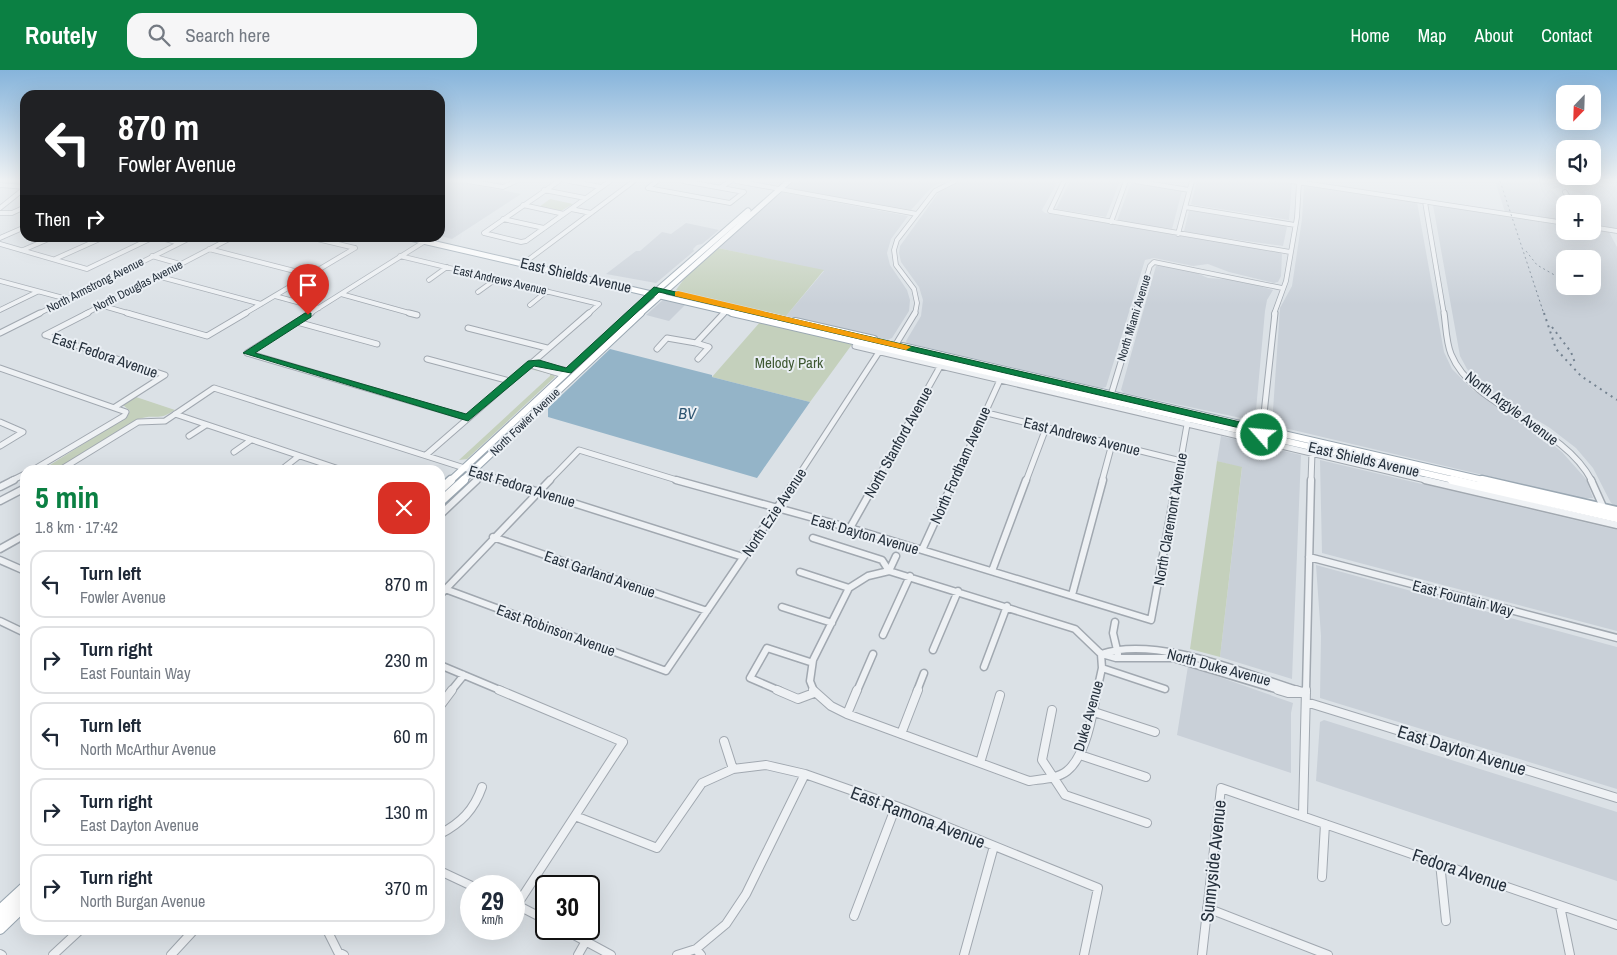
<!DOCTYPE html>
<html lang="en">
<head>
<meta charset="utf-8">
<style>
	body { margin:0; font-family:"Archivo Narrow",sans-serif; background:#f6f6f7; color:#1f2937; height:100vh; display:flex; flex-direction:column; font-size:19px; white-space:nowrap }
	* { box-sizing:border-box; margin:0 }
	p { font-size:16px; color:#747a83 }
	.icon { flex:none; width:28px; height:28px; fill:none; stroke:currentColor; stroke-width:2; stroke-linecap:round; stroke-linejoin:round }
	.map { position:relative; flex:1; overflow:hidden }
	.details { position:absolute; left:20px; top:395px; width:425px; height:470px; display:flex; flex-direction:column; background:#fff; border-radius:15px; box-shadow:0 5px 20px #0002 }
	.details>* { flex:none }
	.guide { position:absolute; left:20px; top:20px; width:425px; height:152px; border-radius:15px; box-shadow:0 5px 20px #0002; background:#202124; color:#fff; overflow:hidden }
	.needle { width:32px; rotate:203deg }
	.tools { position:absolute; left:1556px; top:15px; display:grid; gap:10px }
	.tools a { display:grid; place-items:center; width:45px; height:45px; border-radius:10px; background:#fff; box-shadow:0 5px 20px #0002; font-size:25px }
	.speed { position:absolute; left:460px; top:805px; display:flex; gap:10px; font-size:25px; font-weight:700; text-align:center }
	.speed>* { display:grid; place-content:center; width:65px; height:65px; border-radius:50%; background:#fff; box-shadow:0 5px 20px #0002; line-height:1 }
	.speed small { font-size:12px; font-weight:400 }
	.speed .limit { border:2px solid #111; border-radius:8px; background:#fff; color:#111 }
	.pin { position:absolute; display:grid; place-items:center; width:42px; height:42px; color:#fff; margin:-51px -21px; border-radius:50% 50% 50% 0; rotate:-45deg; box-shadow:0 0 5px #0007 }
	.pin .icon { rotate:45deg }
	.me { position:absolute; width:55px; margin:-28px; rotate:297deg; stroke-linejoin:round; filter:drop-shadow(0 0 4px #0008) }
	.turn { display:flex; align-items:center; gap:18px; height:105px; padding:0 15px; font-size:22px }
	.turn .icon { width:65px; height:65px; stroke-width:2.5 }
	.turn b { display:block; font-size:35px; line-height:42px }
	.then { display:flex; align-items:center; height:48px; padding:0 15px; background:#0003; gap:10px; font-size:19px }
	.round { display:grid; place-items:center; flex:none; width:52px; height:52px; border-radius:15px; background:#f6f6f7 }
	.head { display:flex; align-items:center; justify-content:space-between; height:85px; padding:0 15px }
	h1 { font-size:30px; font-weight:700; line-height:38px; color:#0b8043 }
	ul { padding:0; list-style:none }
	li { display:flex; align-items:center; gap:15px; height:68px; margin:0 10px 8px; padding:0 5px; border:2px solid #e0e1e3; border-radius:15px }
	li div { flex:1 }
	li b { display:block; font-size:19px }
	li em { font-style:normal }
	header { display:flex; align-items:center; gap:30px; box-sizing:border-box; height:70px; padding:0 25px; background:#0b8043; color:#fff }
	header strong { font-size:24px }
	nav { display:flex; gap:28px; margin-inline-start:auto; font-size:18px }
	.search { width:350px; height:45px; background:#f6f6f7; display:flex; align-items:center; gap:12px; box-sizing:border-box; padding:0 18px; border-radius:15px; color:#747a83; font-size:19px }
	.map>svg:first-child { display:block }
	.built { fill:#c9d0d8; fill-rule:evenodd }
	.green { fill:#c4d0bc }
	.water { fill:#94b4c8 }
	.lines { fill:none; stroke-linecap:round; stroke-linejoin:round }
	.minor-far3-casing { stroke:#a1a8b0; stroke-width:5.5 }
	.minor-far2-casing { stroke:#a1a8b0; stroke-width:7 }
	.minor-far1-casing { stroke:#a1a8b0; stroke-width:9 }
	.minor-casing { stroke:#a1a8b0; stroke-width:10 }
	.major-far3-casing { stroke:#9aa7b2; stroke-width:7 }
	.major-far2-casing { stroke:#9aa7b2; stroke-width:8 }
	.major-far1-casing { stroke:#9aa7b2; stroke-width:11 }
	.major-casing { stroke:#9aa7b2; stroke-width:12 }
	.minor-far3 { stroke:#eef1f4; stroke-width:4 }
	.minor-far2 { stroke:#eef1f4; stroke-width:5 }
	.minor-far1 { stroke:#eef1f4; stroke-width:6 }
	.minor { stroke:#eef1f4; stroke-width:8 }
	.major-far3 { stroke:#fff; stroke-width:5 }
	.major-far2 { stroke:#fff; stroke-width:6 }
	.major-far1 { stroke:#fff; stroke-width:8 }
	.major { stroke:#fff; stroke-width:10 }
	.rail-far1 { stroke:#748290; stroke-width:1; stroke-dasharray:2 3; stroke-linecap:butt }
	.rail { stroke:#748290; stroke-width:2; stroke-dasharray:2 4.5; stroke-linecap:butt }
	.route { fill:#0b8043; stroke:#07532c }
	.slow { fill:#f59e0b }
	.labels { text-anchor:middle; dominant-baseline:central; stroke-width:4; stroke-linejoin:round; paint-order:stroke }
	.far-street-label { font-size:12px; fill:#25303c; stroke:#eaeff4 }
	.street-label { font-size:15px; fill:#25303c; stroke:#eaeff4 }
	.park-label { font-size:15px; fill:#3e5832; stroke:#eaeff4 }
	.water-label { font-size:16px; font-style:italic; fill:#2e5571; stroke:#eaeff4 }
	.near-street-label { font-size:18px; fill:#25303c; stroke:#eaeff4 }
</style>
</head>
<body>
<header>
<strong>Routely</strong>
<div class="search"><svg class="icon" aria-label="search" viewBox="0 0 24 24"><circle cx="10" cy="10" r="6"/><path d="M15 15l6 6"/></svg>Search here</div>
<nav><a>Home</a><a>Map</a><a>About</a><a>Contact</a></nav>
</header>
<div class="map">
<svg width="1617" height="885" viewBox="0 0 1617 885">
	<rect width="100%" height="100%" fill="#dbe1e6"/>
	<path class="built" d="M447,111H454L521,124L452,169L440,166V120L448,114Z
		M794,111H944L930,119L911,140L788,118Z
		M962,111H1058L1042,140L1045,143L1279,182L1282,184L1281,206L1278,212L1274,213L1229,202L1208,194L1193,196L1154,188L1145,190L1106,317L1102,318L907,273L906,271L921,246L923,230L919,217L901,192L899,183L900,176L939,122Z
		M1070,111H1120L1106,147L1056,139Z
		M1197,111H1279L1292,113L1289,150L1194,135L1191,134Z
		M1495,111H1570L1617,117V159L1593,154L1592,134H1577L1575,130L1581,126L1580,123L1563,117L1550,119L1567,134H1565V151L1505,142Z
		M1131,113L1182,121L1172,159L1117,151Z
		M1304,115L1417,132L1444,282L1452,299L1473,320L1531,358L1562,382L1586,409L1593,428H1580L1272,355L1280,238L1292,216L1302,149Z
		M781,122L908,146L891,169L887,183L890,195L907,220L910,230L909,241L892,268L887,270L786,246L824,201L718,178Z
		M1433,135L1565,155V161H1592L1593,159L1609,162L1617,177V437L1611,433L1593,398L1576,378L1550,358L1488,320L1467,299L1460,286ZM1565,189H1592V216H1565Z
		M1193,140L1284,155L1287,157L1283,176L1187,163L1184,161L1189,141Z
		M686,153L719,160L702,174L697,175L693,179L694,181L656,213L606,204L636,181H640L662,162L671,164Z
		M1159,195L1192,201L1208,208L1238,210L1273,220L1267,230L1265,241L1255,351L1124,323L1121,320L1156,196Z
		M664,229L686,234L669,251L646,245Z
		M1221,366L1301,385L1292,609L1220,587L1242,398L1217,391Z
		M1320,390L1617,460V561L1322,483Z
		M1316,495L1617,577V719L1320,628L1321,566Z
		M1188,596L1293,633L1291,643V703L1177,665Z
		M1324,650L1617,742V811L1316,711L1320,652Z"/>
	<path class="green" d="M550,129L573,134L561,141L539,137Z
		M718,178L824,200L786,246L676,220L687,205Z
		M761,251L853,273L810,332L712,307Z
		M533,298L553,304L555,307L467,389L459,390L550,306V304L530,299Z
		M136,327L175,340C157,352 156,343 138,349L62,396L54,398L50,395L126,347L130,341L123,335Z
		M1217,391L1242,397L1220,587L1190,579Z"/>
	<path class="water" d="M610,279L712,305V307L810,332L757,408L548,347V338Z"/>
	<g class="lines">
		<defs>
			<path id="minor-far3" d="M468,111L503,117L516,111
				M569,111L601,117
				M657,111L648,118L730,133L744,122L683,111
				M736,111L917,144
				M1064,111L1050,141L1290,182
				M1135,111L1189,120
				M1291,111L1565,153
				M0,115L25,117
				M721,117L731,111
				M544,120L585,128
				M1565,122L1572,134
				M1425,132L1444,244
				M523,135L564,144
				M1185,137L1295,155
				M0,138L25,118
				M571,139L591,143
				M0,143H12L25,137
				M503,149L544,158
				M1111,152L1126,111
				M1592,157L1617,161
				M484,163L521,172L526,171L610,111
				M484,163L559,111
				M1178,164L1192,111
				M0,168L25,157
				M161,168L180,173
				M313,168L355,178
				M0,174L87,199L152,168
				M209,179L310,205
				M23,180L51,168
				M152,186L180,194
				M400,186L599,234
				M55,189L102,168
				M528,190L634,111
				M157,206L261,234
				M429,210L447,197
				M0,211L67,229
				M478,222L496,209
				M341,224L413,244
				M275,226L319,238
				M100,235L131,244
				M530,235L547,221
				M0,240L37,222
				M38,244L190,168
				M85,244L231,168
				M244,244L355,178
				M309,244L430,168
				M588,244L599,234
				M723,244L727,240
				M915,244L917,233L914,219L896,195L894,180L897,170L935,121L955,111
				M1135,244L1150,196L1154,192L1282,218
				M1274,244L1286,211L1297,147L1299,112"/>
			<path id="minor-far2" d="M127,243L207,266L246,243
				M409,243L417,245
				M1444,243C1446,256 1446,272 1451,284C1474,340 1561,352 1592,411
				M297,252L377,274
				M468,258L547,278
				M0,263L40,243
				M45,265L88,243
				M45,265L165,305L115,337
				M855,276L1430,411
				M657,279L667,268L696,273
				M893,279L915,243
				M247,283L468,348
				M247,283L311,243
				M427,289L510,311
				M698,289L709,277L696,273L724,243
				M531,293L568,301
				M531,293L534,296L564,305
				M0,298L126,342L124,346L33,400
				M1111,325L1136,243
				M983,342L1181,391
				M175,344L342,400
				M0,352L23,362L0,376
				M1262,362L1275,243
				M189,366L206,355
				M234,382L251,370
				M426,385L589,243
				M60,400L138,352L165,351L214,318L505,411
				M281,400L299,386
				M11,411L25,404
				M476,411L483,404
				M549,411L579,380L680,411
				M795,411L879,282
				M876,411L942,293
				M954,411L1000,310
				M1026,411L1046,358
				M1102,411L1112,374
				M1177,411L1188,349
				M1311,411L1312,383"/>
			<path id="minor-far1" d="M501,410L743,487
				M676,410L850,458L1151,550L1177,410
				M1425,410L1617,455
				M1591,410L1604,439
				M0,417L14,410
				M0,431L25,418
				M440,445L477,410
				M850,458L877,410
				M493,467L707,541
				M813,468L882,490L889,501
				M0,479L25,465
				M922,480L954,410
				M1309,487L1617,568
				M0,490L25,501
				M889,501L896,486
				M992,501L1026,410
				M800,502L849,518
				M445,519L666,601L796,410
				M440,525L550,410
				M1072,525L1103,410
				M782,537L832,553
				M0,551L25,563
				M1115,552L1113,563L1118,584
				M883,565L910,506
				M933,580L958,521
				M1101,584C1157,565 1245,604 1300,621
				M1102,584L1116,588H1173L1282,621
				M440,595L502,621
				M984,597L1007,536
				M1102,598L1165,619
				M451,621L464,605
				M780,621L750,608L767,578L810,592
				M814,621L810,611L813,590L849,518L868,506L889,501L1075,559L1101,584L1102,598L1097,621
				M857,621L873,584
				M917,621L924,603
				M1306,621L1311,410"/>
			<path id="minor" d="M499,620L623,672L517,835
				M777,620L798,629L814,623
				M813,620L831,636L847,644L1029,711C1041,709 1057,709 1067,701C1086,686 1093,643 1097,620
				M1278,620L1288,623H1302
				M1296,620L1306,623
				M1306,632L1617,728
				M440,636L452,620
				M1052,640L1042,690L1065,725L1147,753
				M1091,641L1155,662
				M847,644L857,620
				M901,664L918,620
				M724,671L733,699
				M1080,685L1146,707
				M980,693L1000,625
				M1303,745L1306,620
				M575,746L657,778L702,713L733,699L766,695L805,704L896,736L1098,818L1084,885
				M440,764C461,753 474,740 482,717
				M1440,793L1446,851
				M440,801L472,816
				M1322,807L1325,754
				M515,834L546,850
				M1560,836L1570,885
				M1207,838L1328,885
				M854,846L896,736
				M563,859L611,885
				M327,860L338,882L344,885
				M696,879L726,854L746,824L805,704
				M0,884L2,885
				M53,885L80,860
				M171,885L194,860
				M578,885L586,871
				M677,885L696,879L701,885
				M964,885L994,776
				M1202,885L1221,718L1617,855"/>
			<path id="major-far3" d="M410,168L738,244
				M630,244L748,141
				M640,244L789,111"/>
			<path id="major-far2" d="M732,243L1458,411
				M795,251L874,269
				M902,276L1487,411
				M450,411L631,243
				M462,411L641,243"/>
			<path id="major-far1" d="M1452,410L1617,448
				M1482,410L1617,441
				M440,420L451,410
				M440,432L464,410"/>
			<path id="major" d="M0,840L25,817
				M0,850L25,826
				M0,859L25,835"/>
		</defs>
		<use href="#minor-far3" class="minor-far3-casing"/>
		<use href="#minor-far2" class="minor-far2-casing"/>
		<use href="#minor-far1" class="minor-far1-casing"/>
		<use href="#minor" class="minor-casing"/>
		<use href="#major-far3" class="major-far3-casing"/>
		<use href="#major-far2" class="major-far2-casing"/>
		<use href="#major-far1" class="major-far1-casing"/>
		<use href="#major" class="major-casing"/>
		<use href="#minor-far3" class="minor-far3"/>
		<use href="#minor-far2" class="minor-far2"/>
		<use href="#minor-far1" class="minor-far1"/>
		<use href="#minor" class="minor"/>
		<use href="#major-far3" class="major-far3"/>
		<use href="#major-far2" class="major-far2"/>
		<use href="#major-far1" class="major-far1"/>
		<use href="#major" class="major"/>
		<path class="rail-far1" d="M1500,111L1544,244
			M1526,181L1537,195L1565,211"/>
		<path class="rail" d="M1544,243L1556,279L1581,306L1617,330
			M1552,257L1571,282L1575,293"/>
	</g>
	<linearGradient id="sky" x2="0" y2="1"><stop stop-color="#86b4db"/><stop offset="0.47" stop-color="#eff2f4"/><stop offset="1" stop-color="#eff2f4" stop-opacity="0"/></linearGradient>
	<rect width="1617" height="235" fill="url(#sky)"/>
	<path class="route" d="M654,217L1262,357L1267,360V365L1262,368L1258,367L1257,362L659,222L571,303L534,296L468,351L243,283L305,243H311V247L255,283L466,344L528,291L539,290L566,298Z"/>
	<path class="slow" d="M678,221L906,275L911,277L906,280L675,226V222Z"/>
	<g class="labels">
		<g class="far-street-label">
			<text transform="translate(500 210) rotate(13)">East Andrews Avenue</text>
			<text transform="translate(95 215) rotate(-27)">North Armstrong Avenue</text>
			<text transform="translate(138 216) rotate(-27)">North Douglas Avenue</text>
			<text transform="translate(1134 248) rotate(-73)">North Miami Avenue</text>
			<text transform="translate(525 352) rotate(-44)">North Fowler Avenue</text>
		</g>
		<g class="street-label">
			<text transform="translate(576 205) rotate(13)">East Shields Avenue</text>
			<text transform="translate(105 285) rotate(19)">East Fedora Avenue</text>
			<text transform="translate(1512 338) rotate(37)">North Argyle Avenue</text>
			<text transform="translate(1082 366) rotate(14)">East Andrews Avenue</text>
			<text transform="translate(898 372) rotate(-61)">North Stanford Avenue</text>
			<text transform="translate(1364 389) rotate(13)">East Shields Avenue</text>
			<text transform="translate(960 395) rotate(-66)">North Fordham Avenue</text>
			<text transform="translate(522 416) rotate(17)">East Fedora Avenue</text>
			<text transform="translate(774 442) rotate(-56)">North Ezie Avenue</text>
			<text transform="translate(1170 449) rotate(-80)">North Claremont Avenue</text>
			<text transform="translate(865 464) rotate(16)">East Dayton Avenue</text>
			<text transform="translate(600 504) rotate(19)">East Garland Avenue</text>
			<text transform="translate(1463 528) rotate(15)">East Fountain Way</text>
			<text transform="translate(556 560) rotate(20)">East Robinson Avenue</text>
			<text transform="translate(1219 597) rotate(15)">North Duke Avenue</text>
			<text transform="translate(1088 646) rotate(-74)">Duke Avenue</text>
		</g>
		<g class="park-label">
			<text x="789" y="292">Melody Park</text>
		</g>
		<g class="water-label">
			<text x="687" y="343">BV</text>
		</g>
		<g class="near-street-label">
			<text transform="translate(1462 680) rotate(17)">East Dayton Avenue</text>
			<text transform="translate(918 747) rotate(21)">East Ramona Avenue</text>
			<text transform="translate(1213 791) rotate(-84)">Sunnyside Avenue</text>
			<text transform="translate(1460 800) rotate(19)">Fedora Avenue</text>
		</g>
	</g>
</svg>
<div class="tools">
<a><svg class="needle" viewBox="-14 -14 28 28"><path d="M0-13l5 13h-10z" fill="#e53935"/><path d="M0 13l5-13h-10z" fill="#747a83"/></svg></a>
<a><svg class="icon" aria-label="sound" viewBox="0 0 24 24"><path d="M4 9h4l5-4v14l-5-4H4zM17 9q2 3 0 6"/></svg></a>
<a>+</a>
<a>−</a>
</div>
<div class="speed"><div>29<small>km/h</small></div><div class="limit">30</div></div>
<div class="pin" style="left:308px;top:245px;background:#d93025"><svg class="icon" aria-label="arrive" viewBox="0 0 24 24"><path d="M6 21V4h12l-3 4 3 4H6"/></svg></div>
<svg class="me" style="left:1262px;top:365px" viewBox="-20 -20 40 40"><circle r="17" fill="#0b8043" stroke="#fff" stroke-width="3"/><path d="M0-11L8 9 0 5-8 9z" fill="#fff"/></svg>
<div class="guide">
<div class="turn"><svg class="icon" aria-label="left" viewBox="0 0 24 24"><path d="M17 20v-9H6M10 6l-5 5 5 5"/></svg><div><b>870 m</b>Fowler Avenue</div></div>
<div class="then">Then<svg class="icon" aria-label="right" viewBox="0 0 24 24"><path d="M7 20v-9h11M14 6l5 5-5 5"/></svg></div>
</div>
<section class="details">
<div class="head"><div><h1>5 min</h1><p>1.8 km · 17:42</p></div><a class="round" style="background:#d93025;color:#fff"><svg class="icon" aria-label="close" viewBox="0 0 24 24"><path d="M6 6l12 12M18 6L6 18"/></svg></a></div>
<ul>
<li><svg class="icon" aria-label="left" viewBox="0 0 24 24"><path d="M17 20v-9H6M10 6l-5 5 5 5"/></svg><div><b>Turn left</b><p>Fowler Avenue</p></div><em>870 m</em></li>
<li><svg class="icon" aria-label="right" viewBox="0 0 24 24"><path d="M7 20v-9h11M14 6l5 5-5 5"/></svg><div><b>Turn right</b><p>East Fountain Way</p></div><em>230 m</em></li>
<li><svg class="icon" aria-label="left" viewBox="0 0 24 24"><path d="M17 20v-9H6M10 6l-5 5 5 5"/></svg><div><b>Turn left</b><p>North McArthur Avenue</p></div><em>60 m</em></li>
<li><svg class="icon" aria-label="right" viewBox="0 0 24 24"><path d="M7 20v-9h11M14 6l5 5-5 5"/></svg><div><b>Turn right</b><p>East Dayton Avenue</p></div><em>130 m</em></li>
<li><svg class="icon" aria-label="right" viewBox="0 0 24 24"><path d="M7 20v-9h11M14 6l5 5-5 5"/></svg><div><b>Turn right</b><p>North Burgan Avenue</p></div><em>370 m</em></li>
</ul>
</section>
</div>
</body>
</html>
